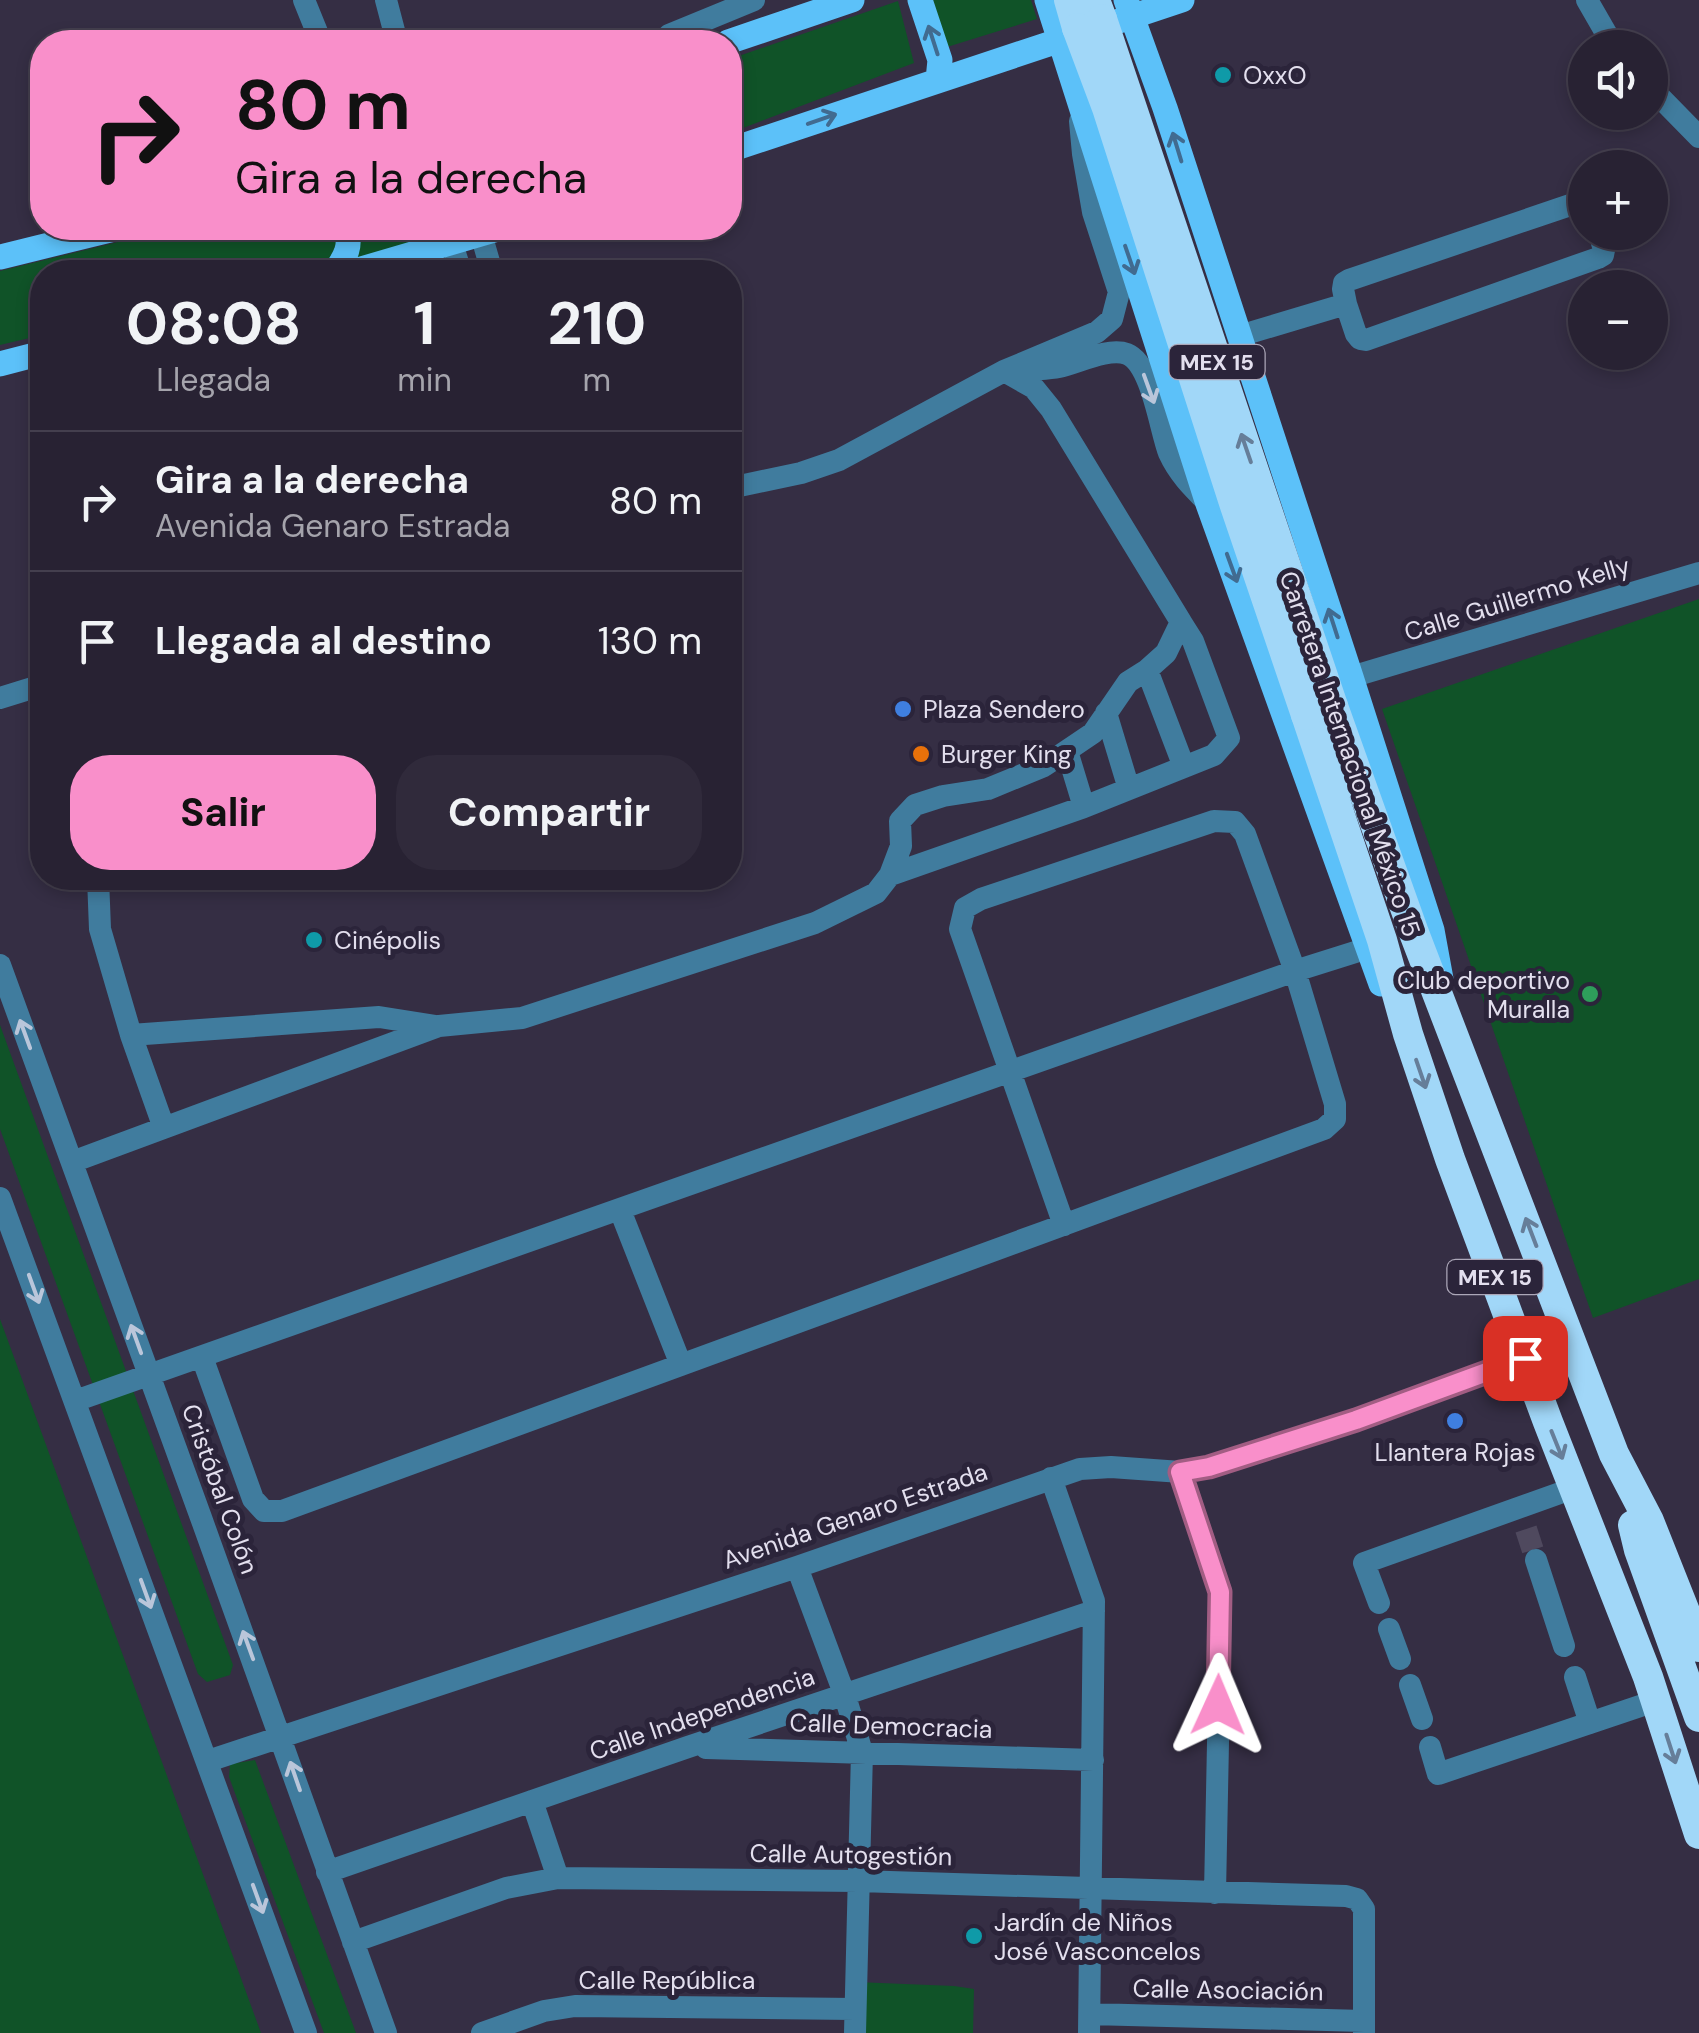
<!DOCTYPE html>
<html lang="es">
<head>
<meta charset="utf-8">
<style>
	body { margin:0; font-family:"DM Sans",sans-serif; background:#302a3b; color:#f1f3f6; height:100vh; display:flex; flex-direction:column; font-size:38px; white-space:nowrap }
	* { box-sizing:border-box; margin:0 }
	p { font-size:32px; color:#a5a4ac }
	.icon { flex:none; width:55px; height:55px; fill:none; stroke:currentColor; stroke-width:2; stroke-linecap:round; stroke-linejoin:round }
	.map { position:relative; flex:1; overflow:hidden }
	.details { position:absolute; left:30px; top:260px; width:712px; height:630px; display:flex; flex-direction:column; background:#282233; border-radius:40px; box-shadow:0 5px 15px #0003,0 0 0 2px #443f4e }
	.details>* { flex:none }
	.top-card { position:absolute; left:30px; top:30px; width:712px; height:210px; border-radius:40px; box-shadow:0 5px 15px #0003,0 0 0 2px #443f4e; background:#f98fca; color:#111; overflow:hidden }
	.controls { position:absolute; left:1568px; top:30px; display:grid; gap:20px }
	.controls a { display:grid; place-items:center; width:100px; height:100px; border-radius:50%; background:#282233; box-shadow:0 5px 15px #0003,0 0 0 2px #443f4e; font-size:50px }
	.pin { position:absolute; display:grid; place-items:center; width:85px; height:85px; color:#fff; margin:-42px; border-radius:20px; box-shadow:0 5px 15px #0006 }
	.me { position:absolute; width:110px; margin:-55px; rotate:1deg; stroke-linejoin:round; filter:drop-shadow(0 0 8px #0008) }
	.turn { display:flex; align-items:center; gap:35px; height:210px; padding:0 40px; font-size:45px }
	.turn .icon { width:130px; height:130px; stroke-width:2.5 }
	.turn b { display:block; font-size:70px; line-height:85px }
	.eta { display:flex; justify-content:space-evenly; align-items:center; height:170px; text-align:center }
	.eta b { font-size:60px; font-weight:700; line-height:70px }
	.button { display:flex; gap:20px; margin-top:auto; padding:20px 40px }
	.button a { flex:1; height:115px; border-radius:40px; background:#f98fca; color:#111; font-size:40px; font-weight:700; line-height:115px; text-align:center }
	.button a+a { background:#302a3b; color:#f1f3f6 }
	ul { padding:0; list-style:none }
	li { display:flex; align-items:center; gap:30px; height:140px; padding:0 40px; border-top:2px solid #443f4e }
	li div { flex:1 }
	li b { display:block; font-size:38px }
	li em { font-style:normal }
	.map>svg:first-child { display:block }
	.green { fill:#105328 }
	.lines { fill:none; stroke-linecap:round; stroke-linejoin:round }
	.minor-tunnel { stroke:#4f495e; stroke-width:22; stroke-dasharray:22 11; stroke-linecap:butt }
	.minor { stroke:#407c9e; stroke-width:22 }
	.major { stroke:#5cc1f9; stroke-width:25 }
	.highway { stroke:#a1d7f8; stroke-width:30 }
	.highway-bridge { stroke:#a1d7f8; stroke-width:30 }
	.oneway { stroke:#416b90 }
	.oneway2 { stroke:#bac6da }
	.oneway3 { stroke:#667e99 }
	.route-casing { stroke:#a25d83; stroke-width:25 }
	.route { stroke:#f98fca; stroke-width:18 }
	.culture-dot { fill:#0f9aa8; stroke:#2b243a; stroke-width:4 }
	.shop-dot { fill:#3f7fe0; stroke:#2b243a; stroke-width:4 }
	.food-dot { fill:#e8710a; stroke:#2b243a; stroke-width:4 }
	.leisure-dot { fill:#2e9e5b; stroke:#2b243a; stroke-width:4 }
	.labels { text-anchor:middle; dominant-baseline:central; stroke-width:10; stroke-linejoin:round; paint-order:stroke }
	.shield { fill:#2b243a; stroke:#aca7b8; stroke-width:2.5 }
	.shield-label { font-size:22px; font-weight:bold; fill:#e3dfee }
	.poi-label { font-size:25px; fill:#e3dfee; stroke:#2b243a; text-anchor:start }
	.street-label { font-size:25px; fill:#e3dfee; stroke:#2b243a }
</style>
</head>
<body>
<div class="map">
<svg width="1699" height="2033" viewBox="0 0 1699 2033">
	<rect width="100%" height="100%" fill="#352e44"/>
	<path class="green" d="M933,0H1031L1037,19L947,47Z
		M898,1L914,63L730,133V59Z
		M175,228H335L339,237L328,265L297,272H42V335L0,345V271Z
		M352,228H436V236L354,260Z
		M1699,599V1279L1593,1318L1382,709Z
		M0,1025L233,1665L230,1675L207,1682L198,1674L0,1129Z
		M0,1319L261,2033H0Z
		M255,1760L356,2033H324L229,1777L230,1764Z
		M856,1982L954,1986L974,1989L973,2033H855Z"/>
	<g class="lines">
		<path class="minor-tunnel" d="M1526,1529L1536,1560"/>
		<path class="minor" d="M304,0L321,42
			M386,0L397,42
			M1587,0L1606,33L1618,48
			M662,42L669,35L754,0
			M1650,87L1699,137
			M447,228L461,272
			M481,234L492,272
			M1346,304L1356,334L1360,339L1366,340L1598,258L1603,255L1604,250L1599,232
			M1239,336L1346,304L1343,289L1344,283L1349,280L1585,200
			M1028,370C1038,369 1049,369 1059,367C1077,363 1109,347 1127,354C1152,364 1160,430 1169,453C1178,473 1192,487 1207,502
			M730,488L801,473L839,460L1004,371L1097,332L1112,319L1119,292L1093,212L1083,154L1080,121
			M1147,670L1184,767
			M1351,677L1699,573
			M0,698L42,685
			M1129,789L1214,755L1229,738L1193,641L1181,622
			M1084,807L1129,789L1106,713
			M890,875L1084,807L1067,751
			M98,878L100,929L131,1035L164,1128
			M0,965C130,1321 259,1676 386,2033
			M131,1035L379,1017L436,1026
			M72,1162L439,1026L522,1018L815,923L876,893L890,875L901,846L900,821L915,805L943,796L988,789L1044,766L1093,733L1128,682L1147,670L1166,653L1181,622L1051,409L1034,388L1004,371
			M0,1198L306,2033
			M620,1210L681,1365
			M202,1357L253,1499L264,1511H282C630,1384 977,1257 1324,1129L1335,1119V1104L1295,971L1245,834L1235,822L1214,821L981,899L965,908L960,929L1064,1225
			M75,1401L1295,971L1368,948
			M1181,1472L1221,1592L1215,1893
			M1051,1478L1094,1601L1089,2033
			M1536,1560L1564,1646
			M797,1567L845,1696L862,1752L855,2033
			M1379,1603L1364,1563L1574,1488
			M1389,1629L1400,1659
			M1575,1677L1590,1723
			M1410,1685L1422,1719
			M1430,1747L1438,1774L1655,1701
			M706,1748L1093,1760
			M208,1761L797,1567L1080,1469L1111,1467L1181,1472L1209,1467L1355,1420L1525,1358
			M532,1801L558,1878
			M327,1872L688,1747L1094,1611
			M353,1942L506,1888L558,1878L858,1881L1346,1896L1357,1899L1364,1909V2033
			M1090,2014L1364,2021
			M482,2033L544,2011L575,2006L855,2009"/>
		<path class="major" d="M920,0L940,60L938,80
			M1047,0L1208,504L1381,984
			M1126,0L1165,108L1351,677L1432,930L1441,979
			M1116,22L1182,0
			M728,42L852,0
			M730,150L1073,36
			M0,257L118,228
			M335,272C346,256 351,247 347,228
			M351,272L501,228
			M0,364L42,353"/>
		<path class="highway" d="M1069,0L1077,28
			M1095,0L1102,19
			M1333,706L1414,933L1614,1454L1649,1521L1699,1647
			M1306,715L1382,940L1408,1034L1450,1159L1548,1422L1648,1677L1699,1834
			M1633,1525L1639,1550L1699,1717"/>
		<path class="highway-bridge" d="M1102,19L1333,706
			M1077,28L1107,108L1234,503L1306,715"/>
	</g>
	<defs><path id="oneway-shaft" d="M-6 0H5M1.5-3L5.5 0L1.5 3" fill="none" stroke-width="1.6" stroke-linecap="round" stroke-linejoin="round" transform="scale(2.5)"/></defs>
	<g class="oneway">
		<use href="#oneway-shaft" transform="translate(933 40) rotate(-108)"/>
		<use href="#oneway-shaft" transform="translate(822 119) rotate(-19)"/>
		<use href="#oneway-shaft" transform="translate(1177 147) rotate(-107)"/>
		<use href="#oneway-shaft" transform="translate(1130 260) rotate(71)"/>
		<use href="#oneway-shaft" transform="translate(1232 568) rotate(70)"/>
		<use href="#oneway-shaft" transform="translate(1333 623) rotate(-108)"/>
	</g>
	<g class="oneway2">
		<use href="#oneway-shaft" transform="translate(1149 389) rotate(70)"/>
		<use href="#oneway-shaft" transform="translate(25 1034) rotate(-110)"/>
		<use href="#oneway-shaft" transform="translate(34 1289) rotate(70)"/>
		<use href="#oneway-shaft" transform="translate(136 1339) rotate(-110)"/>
		<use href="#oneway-shaft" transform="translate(146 1594) rotate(70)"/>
		<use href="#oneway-shaft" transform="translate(248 1645) rotate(-110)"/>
		<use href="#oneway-shaft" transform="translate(295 1776) rotate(-109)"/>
		<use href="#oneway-shaft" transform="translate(258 1899) rotate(70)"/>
	</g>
	<g class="oneway3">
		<use href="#oneway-shaft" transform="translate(1246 448) rotate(-109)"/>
		<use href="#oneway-shaft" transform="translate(1421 1074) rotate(71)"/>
		<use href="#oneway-shaft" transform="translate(1531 1232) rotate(-111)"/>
		<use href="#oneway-shaft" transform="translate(1557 1445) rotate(68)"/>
		<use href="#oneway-shaft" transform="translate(1671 1749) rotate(72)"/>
	</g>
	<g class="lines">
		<defs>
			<path id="route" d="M1218,1705L1220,1592L1180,1472L1209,1467L1356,1420L1525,1358"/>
		</defs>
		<use href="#route" class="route-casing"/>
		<use href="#route" class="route"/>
	</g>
	<g class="culture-dot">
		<circle cx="1223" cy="75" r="10"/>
		<circle cx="314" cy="940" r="10"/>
		<circle cx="974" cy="1936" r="10"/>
	</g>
	<g class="shop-dot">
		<circle cx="903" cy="709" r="10"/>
		<circle cx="1455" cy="1421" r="10"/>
	</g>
	<circle class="food-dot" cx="921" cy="754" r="10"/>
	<circle class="leisure-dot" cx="1590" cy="994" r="10"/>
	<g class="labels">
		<g class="shield">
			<rect x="1169.5" y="345" width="95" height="34" rx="8"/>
			<rect x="1447.5" y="1260" width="95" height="34" rx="8"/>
		</g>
		<g class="shield-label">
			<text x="1217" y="362">MEX 15</text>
			<text x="1495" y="1277">MEX 15</text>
		</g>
		<g class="poi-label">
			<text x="1243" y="75">OxxO</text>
			<text x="923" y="709">Plaza Sendero</text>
			<text x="941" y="754">Burger King</text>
			<text x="334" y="940">Cinépolis</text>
			<text x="1570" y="980" text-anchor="end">Club deportivo<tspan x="1570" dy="29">Muralla</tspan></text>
			<text x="1455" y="1452" text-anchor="middle">Llantera Rojas</text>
			<text x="994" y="1922">Jardín de Niños<tspan x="994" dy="29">José Vasconcelos</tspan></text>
		</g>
		<g class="street-label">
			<text transform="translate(1517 599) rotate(-17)">Calle Guillermo Kelly</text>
			<text transform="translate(1350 754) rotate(71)">Carretera Internacional México 15</text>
			<text transform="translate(220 1489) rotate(70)">Cristóbal Colón</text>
			<text transform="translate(855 1516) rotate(-19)">Avenida Genaro Estrada</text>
			<text transform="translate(702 1714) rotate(-19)">Calle Independencia</text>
			<text transform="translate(891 1726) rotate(2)">Calle Democracia</text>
			<text transform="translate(851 1855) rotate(1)">Calle Autogestión</text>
			<text x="667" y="1980">Calle República</text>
			<text transform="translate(1228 1990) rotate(1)">Calle Asociación</text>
		</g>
	</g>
</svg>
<div class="controls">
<a><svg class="icon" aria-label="sound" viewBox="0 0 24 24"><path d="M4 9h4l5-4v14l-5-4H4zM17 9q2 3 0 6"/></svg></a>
<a>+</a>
<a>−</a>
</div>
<div class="pin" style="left:1525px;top:1358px;background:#d93025"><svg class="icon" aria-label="arrive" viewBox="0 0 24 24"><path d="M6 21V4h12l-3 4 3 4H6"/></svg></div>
<svg class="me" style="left:1218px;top:1705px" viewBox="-20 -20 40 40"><path d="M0-17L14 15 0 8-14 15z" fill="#f98fca" stroke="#fff" stroke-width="4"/></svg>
<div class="top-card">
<div class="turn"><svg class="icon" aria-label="right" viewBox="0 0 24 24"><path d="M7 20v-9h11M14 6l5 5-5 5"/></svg><div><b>80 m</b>Gira a la derecha</div></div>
</div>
<section class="details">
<div class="eta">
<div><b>08:08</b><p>Llegada</p></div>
<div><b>1</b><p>min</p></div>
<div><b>210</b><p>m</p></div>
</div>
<ul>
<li><svg class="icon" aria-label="right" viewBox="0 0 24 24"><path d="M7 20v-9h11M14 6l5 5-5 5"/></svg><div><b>Gira a la derecha</b><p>Avenida Genaro Estrada</p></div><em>80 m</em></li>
<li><svg class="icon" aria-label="arrive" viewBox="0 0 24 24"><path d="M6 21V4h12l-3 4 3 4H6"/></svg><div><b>Llegada al destino</b></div><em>130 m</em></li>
</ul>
<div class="button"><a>Salir</a><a>Compartir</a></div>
</section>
</div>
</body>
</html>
